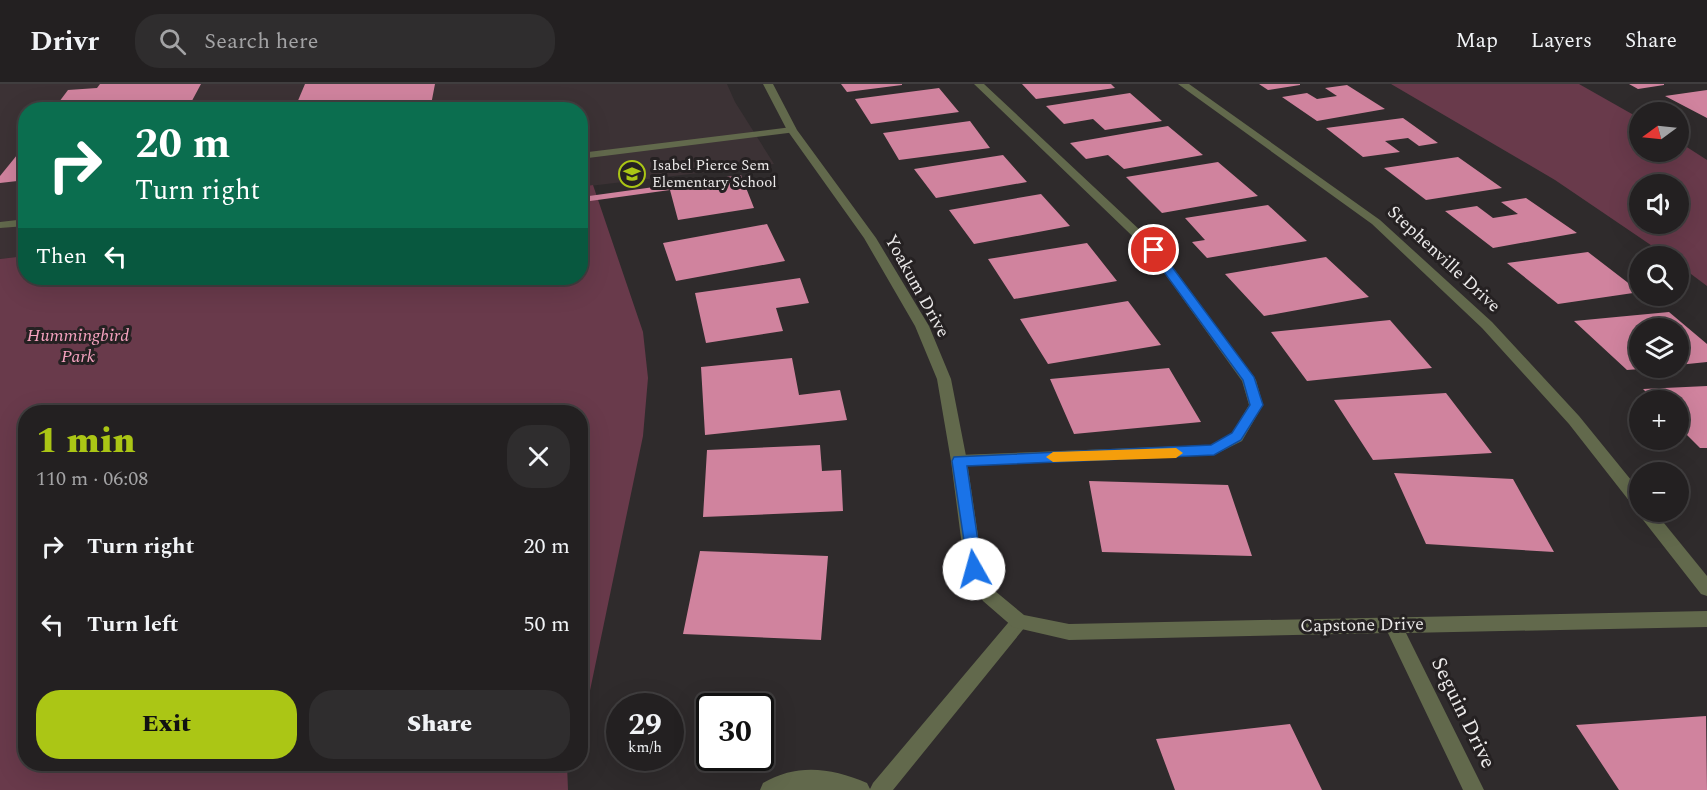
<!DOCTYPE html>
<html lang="en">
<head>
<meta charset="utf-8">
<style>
	body { margin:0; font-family:Spectral,serif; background:#2f2d2e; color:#f1f3f6; height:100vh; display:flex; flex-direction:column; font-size:22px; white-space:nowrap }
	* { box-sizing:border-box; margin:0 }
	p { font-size:20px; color:#a3a3a5 }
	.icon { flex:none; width:33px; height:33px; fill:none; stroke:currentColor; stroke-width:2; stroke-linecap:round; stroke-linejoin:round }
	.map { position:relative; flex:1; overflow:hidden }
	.details { position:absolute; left:18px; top:321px; width:570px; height:366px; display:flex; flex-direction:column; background:#232021; border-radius:24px; box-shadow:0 6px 24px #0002,0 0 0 2px #403e3f }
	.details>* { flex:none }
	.hud { position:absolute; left:18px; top:18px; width:570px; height:183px; border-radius:24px; box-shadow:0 6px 24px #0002,0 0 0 2px #403e3f; background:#0b6e4f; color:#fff; overflow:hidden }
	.needle { width:39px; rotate:255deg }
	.buttons { position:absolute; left:1629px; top:18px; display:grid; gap:12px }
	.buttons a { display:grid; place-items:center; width:60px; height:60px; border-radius:50%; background:#232021; box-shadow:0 6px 24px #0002,0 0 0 2px #403e3f; font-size:30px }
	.speed { position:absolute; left:606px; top:609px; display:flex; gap:12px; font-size:30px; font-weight:700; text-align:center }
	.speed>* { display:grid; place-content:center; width:78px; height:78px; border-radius:50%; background:#232021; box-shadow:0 6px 24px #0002,0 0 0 2px #403e3f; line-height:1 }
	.speed small { font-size:15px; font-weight:400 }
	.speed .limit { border:3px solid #111; border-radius:9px; background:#fff; color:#111 }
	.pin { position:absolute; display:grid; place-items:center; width:51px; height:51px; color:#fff; margin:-26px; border:3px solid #fff; border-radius:50%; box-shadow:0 2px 6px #0007 }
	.me { position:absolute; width:66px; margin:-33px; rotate:353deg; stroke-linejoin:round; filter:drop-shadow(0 0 4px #0008) }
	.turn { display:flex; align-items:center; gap:21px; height:126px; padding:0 18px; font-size:27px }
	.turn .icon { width:78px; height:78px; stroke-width:2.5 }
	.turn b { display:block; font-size:42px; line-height:51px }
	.then { display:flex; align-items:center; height:57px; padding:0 18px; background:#0003; gap:12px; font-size:22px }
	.round { display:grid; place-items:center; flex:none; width:63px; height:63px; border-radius:24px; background:#2f2d2e }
	.head { display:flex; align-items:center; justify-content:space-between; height:102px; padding:0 18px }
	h1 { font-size:36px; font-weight:800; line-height:45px; color:#abc615 }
	.button { display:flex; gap:12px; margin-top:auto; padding:12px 18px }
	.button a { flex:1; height:69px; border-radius:24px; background:#abc615; color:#111; font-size:24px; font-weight:800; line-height:69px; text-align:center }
	.button a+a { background:#2f2d2e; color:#f1f3f6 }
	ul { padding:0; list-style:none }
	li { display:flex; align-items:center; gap:18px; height:78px; padding:0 18px }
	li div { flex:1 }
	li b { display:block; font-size:22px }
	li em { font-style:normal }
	header { display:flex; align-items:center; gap:36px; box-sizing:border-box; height:84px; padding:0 30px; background:#232021; border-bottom:2px solid #403e3f }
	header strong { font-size:28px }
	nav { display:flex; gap:33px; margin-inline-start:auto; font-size:21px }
	.search { width:420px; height:54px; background:#2f2d2e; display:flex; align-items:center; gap:15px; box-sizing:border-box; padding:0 21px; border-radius:24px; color:#a3a3a5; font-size:22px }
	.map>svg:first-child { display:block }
	.built { fill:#3c3235 }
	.green { fill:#693a4b; fill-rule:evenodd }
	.building { fill:#d0839e }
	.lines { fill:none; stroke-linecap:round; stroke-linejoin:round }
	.lane { fill:#62694c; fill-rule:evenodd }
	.street { fill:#62694c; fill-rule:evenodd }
	.route { fill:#1a73e8; stroke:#114b97; stroke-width:1.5 }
	.slow { fill:#f59e0b }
	.labels { text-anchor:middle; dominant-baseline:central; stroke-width:6; stroke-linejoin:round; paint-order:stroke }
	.far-poi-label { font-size:15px; fill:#eceaea; stroke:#252122; text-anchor:start }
	.street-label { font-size:18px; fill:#eceaea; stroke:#252122 }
	.park-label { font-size:18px; font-style:italic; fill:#f5a2bf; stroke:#252122 }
	.near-street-label { font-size:21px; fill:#eceaea; stroke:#252122 }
</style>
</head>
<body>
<header>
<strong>Drivr</strong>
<div class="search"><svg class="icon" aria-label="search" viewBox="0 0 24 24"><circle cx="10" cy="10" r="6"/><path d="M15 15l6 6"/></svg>Search here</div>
<nav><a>Map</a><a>Layers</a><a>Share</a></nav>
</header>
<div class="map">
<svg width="1707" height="706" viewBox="0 0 1707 706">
	<rect width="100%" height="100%" fill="#2f2b2c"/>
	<path class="built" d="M0,0H727L735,18L774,80L581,103L580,26H26L25,172L0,175Z"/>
	<path class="green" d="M1391,0H1579L1639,34L1640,68H1678L1679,58L1707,76V202L1679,181L1678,172H1667L1555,96ZM1640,100H1678V140H1640Z
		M593,101L643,248L648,294L643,352L587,621L581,622L580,328H26V680H567L568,706H0V175L25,172L26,194H580L581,103Z"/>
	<path class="building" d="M100,0H201L187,26H53L68,6L97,4Z
		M305,0H435L430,26H294Z
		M841,0H902V1L847,8Z
		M1022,0H1111L1115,4L1036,15Z
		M1259,0H1300V1L1268,6Z
		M1629,0H1664V1L1638,5Z
		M1347,1L1385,25L1317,37L1282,13L1307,9L1317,15L1337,12L1325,4Z
		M939,4L959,28L871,40L855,15Z
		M1707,6V34L1665,12Z
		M1130,9L1162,37L1105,46L1093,35L1064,40L1046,22Z
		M1403,34L1438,59L1419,62L1408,54L1385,57L1400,68L1363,73L1326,44Z
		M970,37L990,64L899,76L883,49Z
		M1168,42L1203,71L1124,85L1108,71L1086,75L1070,59Z
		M26,60V96L0,99V92Z
		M1003,71L1027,98L936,114L914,85Z
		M1458,73L1502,104L1426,116L1384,84Z
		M1218,78L1258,112L1162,129L1126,93Z
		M741,91L754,124L678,136L670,106L590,117L589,112Z
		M1041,110L1070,142L974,160L949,126Z
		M1526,114L1577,149L1493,164L1445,127L1477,122L1493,134L1518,130L1501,118Z
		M1268,121L1307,157L1207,174L1192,158L1205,156L1185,134Z
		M767,140L785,177L676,197L663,159Z
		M1087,159L1117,197L1014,215L988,175Z
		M1588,168L1640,208L1558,220L1507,179Z
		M1326,173L1369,213L1264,232L1225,190Z
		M800,194L809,219L776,224L783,247L706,259L695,209Z
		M1128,217L1161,261L1048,280L1020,235Z
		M1669,228L1707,260V278L1678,281V244H1640V285L1627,286L1574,237Z
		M1390,236L1432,284L1307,297L1271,248Z
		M792,274L799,311L840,306L847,336L705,351L701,283Z
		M1169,284L1201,338L1074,350L1050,295Z
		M1707,302V364H1700L1678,342V316H1654L1643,305Z
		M1446,309L1492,369L1373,376L1334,316Z
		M820,361L822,387L841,386L843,427L703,433L707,366Z
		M1394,389L1513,395L1554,468L1426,460Z
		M1089,397L1228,401L1252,472L1102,468Z
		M700,467L828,472L821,556L683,550Z
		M1706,632L1707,706H1619L1576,641Z
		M1290,640L1322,706H1175L1156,655Z"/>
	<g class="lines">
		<path class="lane" d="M974,0H984L1158,163L1256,296L1263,321L1242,357L1214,371L954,381L951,377L954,373L959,371L1211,361L1232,349L1249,321L1242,297L1150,169Z
			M792,43L796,44V48L580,75V69Z
			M26,135V142L0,144V138Z
			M1019,530L1025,533L1028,538L1025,543L893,706H760L763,699C798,679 831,684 867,699L870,705L873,699L1013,533Z"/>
		<path class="street" d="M763,0H773L797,46L876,154L929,242L951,295L967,377L983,485L987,494L995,507L1024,531L1069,540L1707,527V543L1406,549L1484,706H1463L1388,549L1069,556L1013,543L983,517L965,485L951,377L937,295L915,242L864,154L787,46Z
			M1178,0H1189L1380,136L1492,238L1579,332L1640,407V425L1634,423L1569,340L1482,244L1372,140Z
			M1640,425V428H1655L1707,492V512L1701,510L1640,432L1638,428Z"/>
	</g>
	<path class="route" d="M1154,163L1158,164L1254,293L1263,321L1241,356L1214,371L967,382L982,485L980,490H969L952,377L954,373L1211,361L1232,349L1250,321L1243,296L1148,166Z"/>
	<path class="slow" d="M1176,364L1183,369L1176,374L1053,378L1046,373L1053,368Z"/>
	<defs>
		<symbol id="school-ring" viewBox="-11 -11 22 22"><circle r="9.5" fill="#252122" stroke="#abc615" stroke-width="1.5"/><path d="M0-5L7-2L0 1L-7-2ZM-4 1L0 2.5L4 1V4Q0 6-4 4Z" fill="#abc615"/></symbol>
	</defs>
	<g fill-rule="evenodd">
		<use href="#school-ring" x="617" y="75" width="30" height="30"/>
	</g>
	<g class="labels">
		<g class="far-poi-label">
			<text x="652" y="81">Isabel Pierce Sem<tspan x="652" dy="17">Elementary School</tspan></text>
		</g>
		<g class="street-label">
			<text transform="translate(1444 175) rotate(43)">Stephenville Drive</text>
			<text transform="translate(917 202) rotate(61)">Yoakum Drive</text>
			<text transform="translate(1362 541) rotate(-1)">Capstone Drive</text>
		</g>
		<g class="park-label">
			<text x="78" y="251">Hummingbird<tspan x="78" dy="21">Park</tspan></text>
		</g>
		<g class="near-street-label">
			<text transform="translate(1463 629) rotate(64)">Seguin Drive</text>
		</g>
	</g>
</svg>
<div class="buttons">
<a><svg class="needle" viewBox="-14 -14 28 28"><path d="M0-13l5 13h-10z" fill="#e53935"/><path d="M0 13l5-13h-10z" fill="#a3a3a5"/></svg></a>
<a><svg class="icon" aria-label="sound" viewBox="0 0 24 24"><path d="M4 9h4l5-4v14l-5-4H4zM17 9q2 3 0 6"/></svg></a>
<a><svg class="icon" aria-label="search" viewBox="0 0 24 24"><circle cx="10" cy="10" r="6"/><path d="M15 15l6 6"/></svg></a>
<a><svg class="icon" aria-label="layers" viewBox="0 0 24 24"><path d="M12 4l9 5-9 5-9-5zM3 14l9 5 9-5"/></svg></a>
<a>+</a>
<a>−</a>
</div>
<div class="speed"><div>29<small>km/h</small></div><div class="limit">30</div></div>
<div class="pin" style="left:1154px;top:166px;background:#d93025"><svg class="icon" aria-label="arrive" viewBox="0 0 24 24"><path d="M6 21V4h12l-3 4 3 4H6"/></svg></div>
<svg class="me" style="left:974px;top:485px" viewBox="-20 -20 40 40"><circle r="19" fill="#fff"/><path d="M0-13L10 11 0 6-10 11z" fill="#1a73e8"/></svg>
<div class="hud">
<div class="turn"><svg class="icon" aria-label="right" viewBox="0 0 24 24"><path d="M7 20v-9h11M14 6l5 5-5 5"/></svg><div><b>20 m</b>Turn right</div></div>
<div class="then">Then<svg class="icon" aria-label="left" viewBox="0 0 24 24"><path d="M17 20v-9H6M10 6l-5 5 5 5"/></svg></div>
</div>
<section class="details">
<div class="head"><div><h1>1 min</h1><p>110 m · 06:08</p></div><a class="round"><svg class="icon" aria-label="close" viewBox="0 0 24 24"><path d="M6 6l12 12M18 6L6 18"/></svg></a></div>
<ul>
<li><svg class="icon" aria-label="right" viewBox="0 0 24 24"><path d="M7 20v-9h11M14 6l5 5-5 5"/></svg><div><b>Turn right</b></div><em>20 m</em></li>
<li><svg class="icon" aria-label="left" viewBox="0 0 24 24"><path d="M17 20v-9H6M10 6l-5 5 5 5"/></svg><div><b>Turn left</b></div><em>50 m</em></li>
</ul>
<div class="button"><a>Exit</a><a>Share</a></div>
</section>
</div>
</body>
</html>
